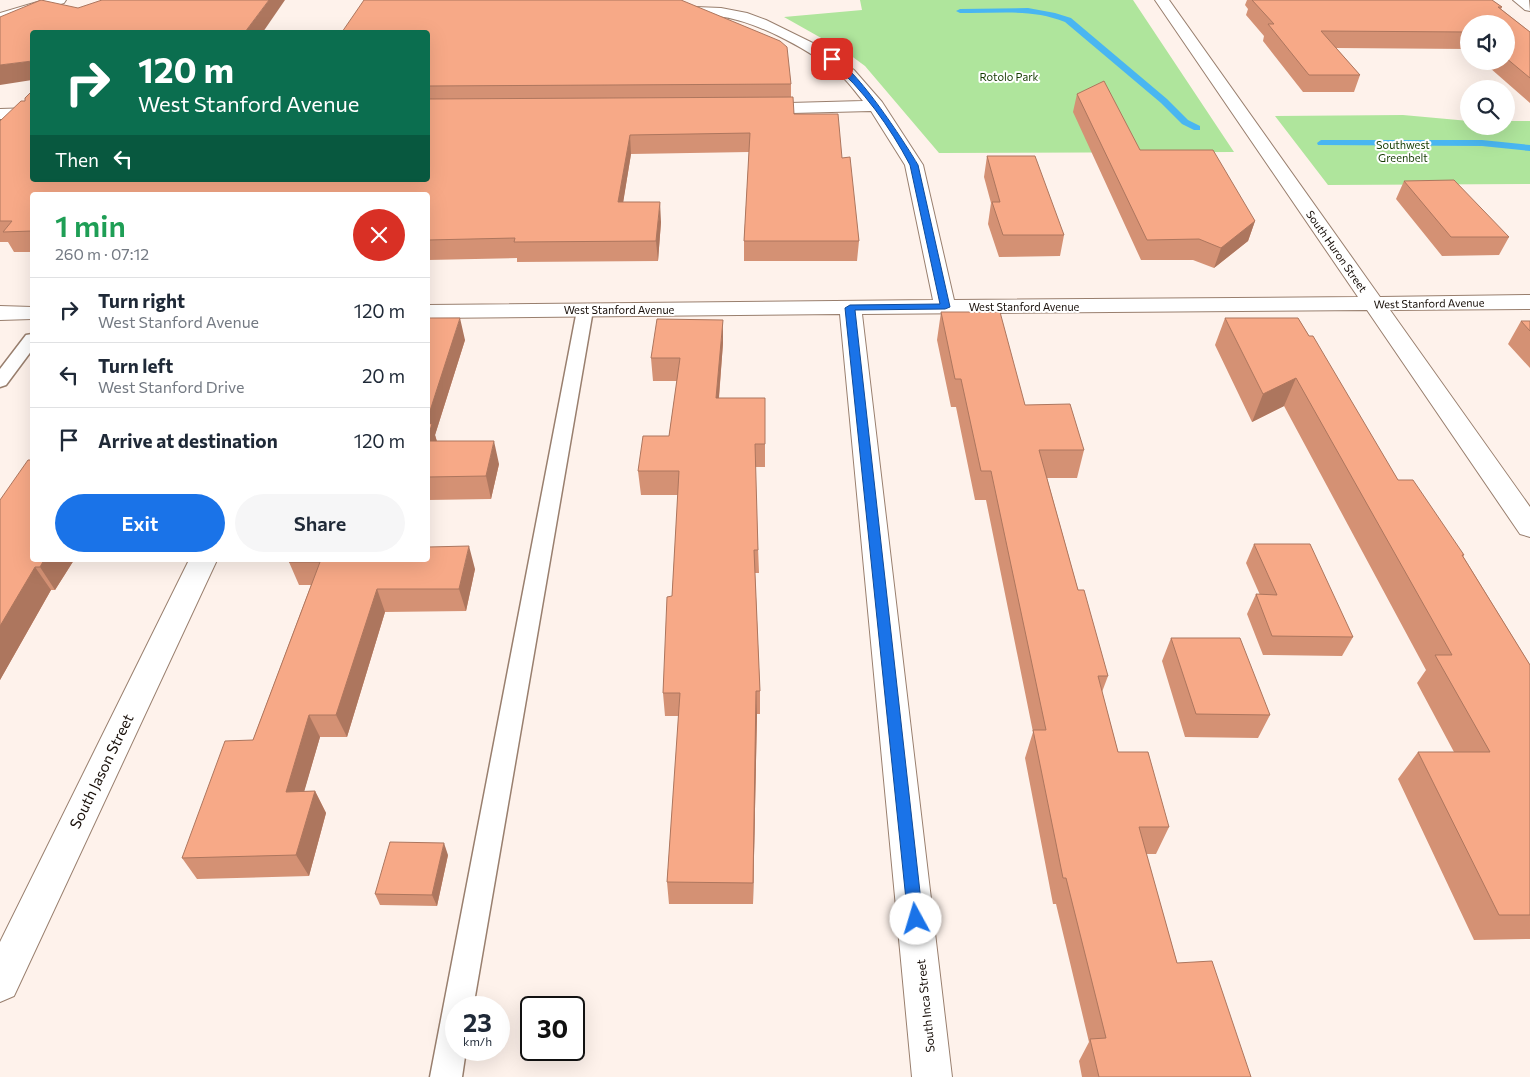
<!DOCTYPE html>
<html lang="en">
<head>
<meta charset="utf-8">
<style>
	body { margin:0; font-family:Commissioner,sans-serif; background:#f6f6f7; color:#1f2937; height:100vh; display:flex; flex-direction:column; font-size:19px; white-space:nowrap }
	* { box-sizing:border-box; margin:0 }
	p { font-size:16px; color:#747a83 }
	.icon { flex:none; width:28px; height:28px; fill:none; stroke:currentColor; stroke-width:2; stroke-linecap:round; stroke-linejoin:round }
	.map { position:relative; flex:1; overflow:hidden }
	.details { position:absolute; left:30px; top:192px; width:400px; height:370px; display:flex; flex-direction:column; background:#fff; border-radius:5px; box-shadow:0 5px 20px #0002 }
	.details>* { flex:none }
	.hud { position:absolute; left:30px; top:30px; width:400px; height:152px; border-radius:5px; box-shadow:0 5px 20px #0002; background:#0b6e4f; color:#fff; overflow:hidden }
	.fabs { position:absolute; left:1460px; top:15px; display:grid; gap:10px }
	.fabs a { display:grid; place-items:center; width:55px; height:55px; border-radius:50%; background:#fff; box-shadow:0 5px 20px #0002; font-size:25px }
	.speed { position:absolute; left:445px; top:996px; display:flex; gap:10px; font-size:25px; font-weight:700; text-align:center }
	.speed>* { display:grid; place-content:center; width:65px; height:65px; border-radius:50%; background:#fff; box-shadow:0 5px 20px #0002; line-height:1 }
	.speed small { font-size:12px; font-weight:400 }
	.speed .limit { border:2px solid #111; border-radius:8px; background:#fff; color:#111 }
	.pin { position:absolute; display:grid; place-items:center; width:42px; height:42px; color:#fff; margin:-21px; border-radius:10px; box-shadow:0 2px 8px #0006 }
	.me { position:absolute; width:55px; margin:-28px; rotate:354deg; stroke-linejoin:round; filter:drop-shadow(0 0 4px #0008) }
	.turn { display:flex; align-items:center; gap:18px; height:105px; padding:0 25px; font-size:22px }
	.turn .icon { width:65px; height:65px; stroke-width:2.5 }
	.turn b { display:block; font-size:35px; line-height:42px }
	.then { display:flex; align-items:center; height:48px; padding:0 25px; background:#0003; gap:10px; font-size:19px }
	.round { display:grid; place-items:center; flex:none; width:52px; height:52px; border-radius:26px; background:#f6f6f7 }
	.headline { display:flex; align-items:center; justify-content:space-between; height:85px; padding:0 25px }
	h1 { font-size:30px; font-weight:600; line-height:38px; color:#1e9e55 }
	.cta { display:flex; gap:10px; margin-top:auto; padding:10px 25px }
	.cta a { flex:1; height:58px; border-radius:30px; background:#1a73e8; color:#fff; font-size:20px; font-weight:600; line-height:58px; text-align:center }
	.cta a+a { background:#f6f6f7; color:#1f2937 }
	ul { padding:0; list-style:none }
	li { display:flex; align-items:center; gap:15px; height:65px; padding:0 25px; border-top:1px solid #e0e1e3 }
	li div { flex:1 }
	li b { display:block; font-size:19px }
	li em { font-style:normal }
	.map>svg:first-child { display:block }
	.green { fill:#afe59c }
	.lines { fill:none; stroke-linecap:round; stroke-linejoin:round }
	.stream { fill:#49b6f1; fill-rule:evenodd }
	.service-casing { stroke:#997f6e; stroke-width:3 }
	.minor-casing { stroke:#997f6e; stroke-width:2 }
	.service { fill:#fff; fill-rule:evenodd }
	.minor { fill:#fff; fill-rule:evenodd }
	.wall { fill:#d49174 }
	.shaded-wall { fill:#ad765e }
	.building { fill:#f7a987; stroke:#ad765e }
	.route { fill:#1a73e8; stroke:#114b97 }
	.labels { text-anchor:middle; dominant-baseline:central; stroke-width:4; stroke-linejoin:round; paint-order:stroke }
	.far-park-label { font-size:11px; fill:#143b00; stroke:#fff }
	.far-street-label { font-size:11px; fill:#170e08; stroke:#fff }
	.street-label { font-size:12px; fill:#170e08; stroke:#fff }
	.near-street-label { font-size:15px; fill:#170e08; stroke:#fff }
</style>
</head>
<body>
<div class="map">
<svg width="1530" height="1077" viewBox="0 0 1530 1077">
	<rect width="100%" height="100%" fill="#fef2eb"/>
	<path class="green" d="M860,0H1133L1234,152L939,153L865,66L846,52L784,17L862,10Z
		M1403,115L1469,121V126H1506V121H1530V184L1328,185L1275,116Z"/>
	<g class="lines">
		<path class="stream" d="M1028,8L1055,13L1071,18L1167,99L1188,120L1200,126V130H1194L1182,124L1161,103L1065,22C1031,8 996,14 960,13L956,11L960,9Z
			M1321,140H1482L1530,145V151L1482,146L1318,145L1317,143Z"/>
		<defs>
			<path id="service" d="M585,305L591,306L593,310L473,1008H456V1050H466L462,1077H430L577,310L579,306Z
				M32,334V350L6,385L0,387V369L26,335Z"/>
			<path id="minor" d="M44,0H66L64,3L0,22V13Z
				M1155,0H1169L1380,297L1530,295V309L1390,310L1530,507V537L1520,534L1367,310L862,314L952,1077H912L840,314L428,318V305L933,300L905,165L871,111L757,114L751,113L748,109L751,105L757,104L863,101C856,93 849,82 840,75C812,51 760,23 724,17C705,14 684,18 666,13L664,10L666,7L671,6L721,8L747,13L766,20L829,51L854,70L882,102L923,165L954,300L1358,297Z
				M1513,0H1529L1530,11L1525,10Z
				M32,108V118L0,119V109Z
				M0,306L32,307V319L0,320Z
				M189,560H217L14,996L0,1002V942Z"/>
		</defs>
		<use href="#service" class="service-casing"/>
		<use href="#minor" class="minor-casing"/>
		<use href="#service" class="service"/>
		<use href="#minor" class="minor"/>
	</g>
	<path class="wall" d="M1247,0H1492L1502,7L1501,9L1530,32V103L1482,61H1506V24H1469V50L1468,49L1336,48L1360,75L1354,92H1303L1263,41L1264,36L1246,15L1248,9L1245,5Z
		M428,32L791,84V97L794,114L842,158L859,241L857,261H744V241L749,152L631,154L623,202L661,222L658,261L517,262V258L428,260V195H32V252H14L8,242H0V121L25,101L428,180Z
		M1077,94L1140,150L1255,221L1248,241L1214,268L1193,260H1141L1073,112Z
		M987,156L1064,235L1060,256L999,257L988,224L991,203L984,177Z
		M1404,181L1509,237L1499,255L1442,256L1396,199Z
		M941,312L1025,405L1084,450L1077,478H1047L1078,590L1108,676L1102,692L1118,752L1169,827L1156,854H1146L1177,963L1251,1077H1082L1079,1061L1089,1042L1056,904H1053L1025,758L1033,732L986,500H975L956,407H951L937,340Z
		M428,318L465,340L435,435L437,441L499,464L491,499L428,500Z
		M1225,318H1298L1398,480L1464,555L1463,556L1530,665V939L1474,940L1398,779L1418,752H1454L1417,683L1426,670L1284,406L1252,422L1215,345Z
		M1521,321H1530V368L1508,344Z
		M723,343L719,398H765V467H755L759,573H755L760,691V714H757L753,904H669L667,882L679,716H665L663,693L672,596L678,495H641L638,471L669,436L677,381H653L651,358Z
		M0,500L32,560H74L55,590H51L0,680Z
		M1254,544L1353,637L1342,656L1263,655L1247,614L1256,594L1260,595L1246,563Z
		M290,560L475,569L466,611L385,612L347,737H320L304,791H315L326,813L309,876L197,879L182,858L253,740L311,585H299L289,562Z
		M1171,638L1270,715L1258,738L1185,737L1162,661Z
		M448,855L437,906L380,905L375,894Z"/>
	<path class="shaded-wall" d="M269,0H285L263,32H245Z
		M32,61V80L0,85V65Z
		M630,135L631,154L620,222L618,202Z
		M660,202L661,222L658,261L656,241Z
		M1255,221L1248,241L1214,268L1221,248Z
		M460,318L465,340L435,435L438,446L428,445V417Z
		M723,320V343L717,421L716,398Z
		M1296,378L1284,406L1252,422L1263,394Z
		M494,441L499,464L491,499L486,476Z
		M469,546L475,569L466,611L459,589Z
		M44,560H74L55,590L40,567Z
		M35,567L51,590L0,680V626Z
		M377,589L385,612L347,737L336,715Z
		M756,691L757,714L753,904V883Z
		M309,715L320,737L298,813L286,792Z
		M315,791L326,813L309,876L296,855Z
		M444,843L448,855L437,906L432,895Z"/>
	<path class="building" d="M41,0L78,8L102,0H269L245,32H32V61L0,65V17Z
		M364,0H681L780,41L787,47L791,84L428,86V32H342Z
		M1252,0H1492L1502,7H1498L1530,32V78L1506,58V24H1469V32L1321,31L1360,75H1309L1268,24H1274Z
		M1104,81L1140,150H1213L1255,221L1221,248L1199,239L1147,240L1077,94Z
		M32,91V180H428V99L793,97L794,114H838L842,158L850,157L859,241H744L750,133L630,135L618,202H660L656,241L514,242L515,238L428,240V195H32V231L3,232L12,221H0V121L21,101H25V98Z
		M987,156H1035L1064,235H1003L992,202H1000Z
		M1454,180L1509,237H1451L1404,181Z
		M941,312H1000L1025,405L1070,404L1084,450H1039L1078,590H1084L1108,676H1098L1118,752H1148L1169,827H1139L1177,963L1212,961L1251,1077H1099L1090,1039L1106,1038L1066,878H1063L1033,730H1046L991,471H981L961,379H955Z
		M428,318H460L428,417Z
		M1225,318H1298L1309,336H1313L1398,480H1413L1464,555H1462L1530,665V915H1499L1418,752H1490L1435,655H1452L1296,378L1263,394Z
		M657,319L723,320L716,398H765V444H755L758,550H754L760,691H756L753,883L667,882L680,693H663L667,597L672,596L679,471H638L643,436H669L680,358H651Z
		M1521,321H1530V331Z
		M428,423L432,424L428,437Z
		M428,441H494L486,476L428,477Z
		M28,460H32V560H44L40,567H35L0,626V500Z
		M1254,544H1310L1353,637L1272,636L1256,594L1277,595Z
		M469,546L459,589H377L336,715H309L286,792L315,791L296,855L182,858L225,741L253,740L320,562H289L290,560H428V547Z
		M1171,638H1240L1270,715L1196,714Z
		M390,842L444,843L432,895L375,894Z"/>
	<path class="route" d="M830,58C850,57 907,146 918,165L950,307L945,309L855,310L923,919L921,924L916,926L910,924L908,919L845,308L850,305L940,304L910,165C890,127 863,89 830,61Z"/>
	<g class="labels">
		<g class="far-park-label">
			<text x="1009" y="76">Rotolo Park</text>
			<text x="1403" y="144">Southwest<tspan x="1403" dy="13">Greenbelt</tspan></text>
		</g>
		<g class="far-street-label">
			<text transform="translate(1337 251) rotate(55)">South Huron Street</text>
			<text transform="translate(1429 303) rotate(-1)">West Stanford Avenue</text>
			<text x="1024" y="306">West Stanford Avenue</text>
			<text x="619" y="309">West Stanford Avenue</text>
		</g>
		<g class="street-label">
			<text transform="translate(925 1006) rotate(-96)">South Inca Street</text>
		</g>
		<g class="near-street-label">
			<text transform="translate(101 771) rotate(-64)">South Jason Street</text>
		</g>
	</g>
</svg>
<div class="fabs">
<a><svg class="icon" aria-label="sound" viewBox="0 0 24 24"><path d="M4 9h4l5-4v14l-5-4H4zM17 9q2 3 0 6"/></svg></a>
<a><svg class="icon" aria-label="search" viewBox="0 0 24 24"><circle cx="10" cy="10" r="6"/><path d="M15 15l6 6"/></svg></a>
</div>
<div class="speed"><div>23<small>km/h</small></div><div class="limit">30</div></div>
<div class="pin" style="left:832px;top:59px;background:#d93025"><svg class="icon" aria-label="arrive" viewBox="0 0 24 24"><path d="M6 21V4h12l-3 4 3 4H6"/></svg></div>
<svg class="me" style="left:916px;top:919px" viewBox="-20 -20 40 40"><circle r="19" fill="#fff"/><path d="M0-13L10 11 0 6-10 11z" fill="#1a73e8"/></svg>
<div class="hud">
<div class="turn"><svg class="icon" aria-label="right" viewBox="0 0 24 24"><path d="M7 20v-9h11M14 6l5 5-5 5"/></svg><div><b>120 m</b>West Stanford Avenue</div></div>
<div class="then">Then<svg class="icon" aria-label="left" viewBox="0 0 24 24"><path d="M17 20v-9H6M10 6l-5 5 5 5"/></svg></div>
</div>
<section class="details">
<div class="headline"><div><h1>1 min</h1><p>260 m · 07:12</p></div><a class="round" style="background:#d93025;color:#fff"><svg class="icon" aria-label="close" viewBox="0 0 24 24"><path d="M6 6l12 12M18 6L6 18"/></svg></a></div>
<ul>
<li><svg class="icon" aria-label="right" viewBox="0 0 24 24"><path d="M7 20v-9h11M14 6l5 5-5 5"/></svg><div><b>Turn right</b><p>West Stanford Avenue</p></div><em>120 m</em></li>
<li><svg class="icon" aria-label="left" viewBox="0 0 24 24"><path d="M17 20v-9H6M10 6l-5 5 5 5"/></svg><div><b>Turn left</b><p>West Stanford Drive</p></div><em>20 m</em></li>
<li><svg class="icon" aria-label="arrive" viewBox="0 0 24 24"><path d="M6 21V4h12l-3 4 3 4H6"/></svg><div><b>Arrive at destination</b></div><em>120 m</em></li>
</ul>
<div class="cta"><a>Exit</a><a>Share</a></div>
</section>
</div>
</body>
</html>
